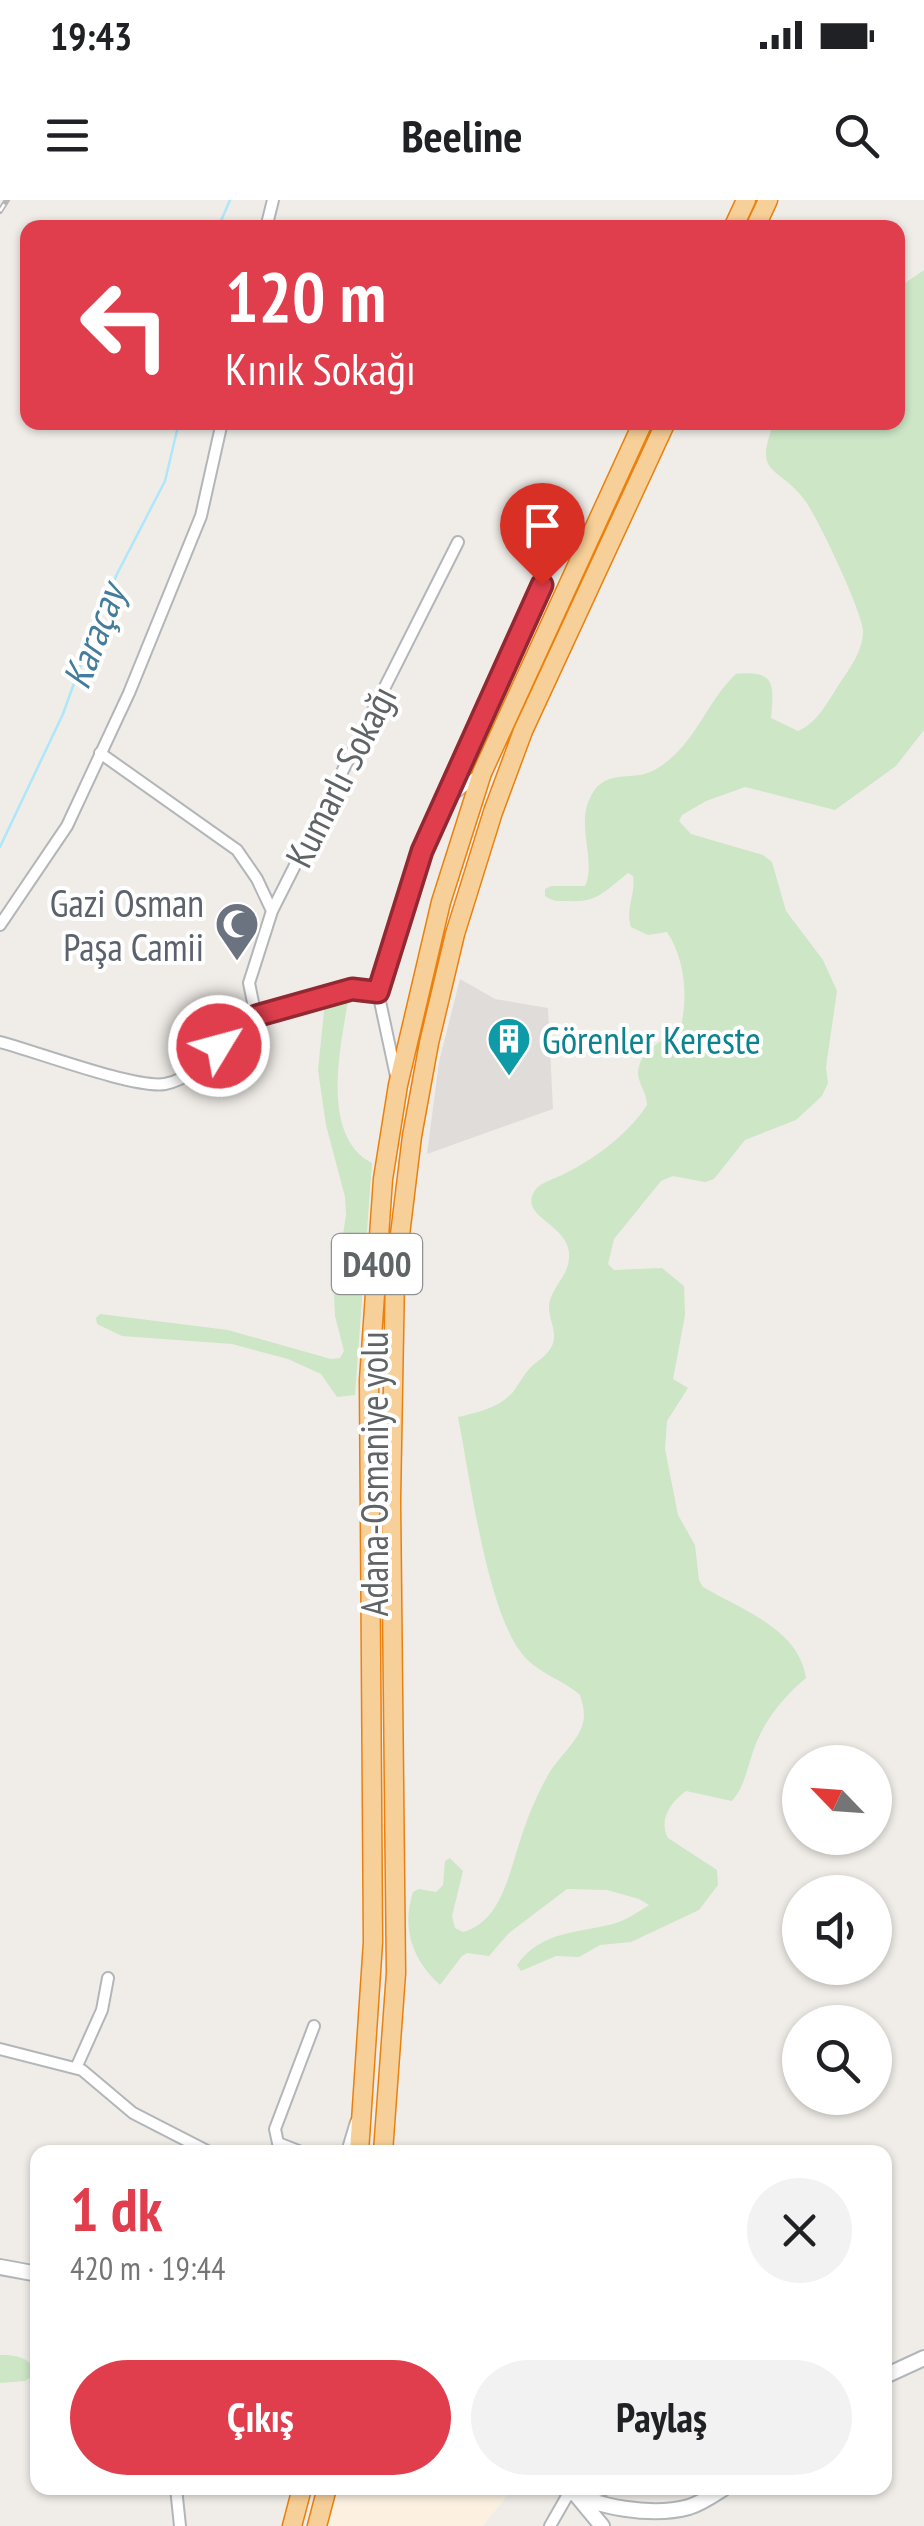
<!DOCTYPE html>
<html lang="tr">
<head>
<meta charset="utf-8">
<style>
	body { margin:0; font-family:"PT Sans Narrow",sans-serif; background:#f2f2f2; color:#202124; height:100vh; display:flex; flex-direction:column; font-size:38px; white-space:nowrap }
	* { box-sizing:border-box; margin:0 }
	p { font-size:32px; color:#757577 }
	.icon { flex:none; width:55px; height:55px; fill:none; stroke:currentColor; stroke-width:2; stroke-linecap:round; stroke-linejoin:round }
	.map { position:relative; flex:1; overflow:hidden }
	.sheet { position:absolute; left:30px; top:1945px; width:862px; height:350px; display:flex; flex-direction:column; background:#fff; border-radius:20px; box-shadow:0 2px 8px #0004 }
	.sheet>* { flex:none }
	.guide { position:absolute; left:20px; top:20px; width:885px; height:210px; border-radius:20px; box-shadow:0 2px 8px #0004; background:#e03e4d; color:#fff; overflow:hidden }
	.needle { width:65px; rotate:295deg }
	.tools { position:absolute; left:782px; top:1545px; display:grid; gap:20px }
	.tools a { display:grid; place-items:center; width:110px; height:110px; border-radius:50%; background:#fff; box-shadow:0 2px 8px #0004; font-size:50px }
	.pin { position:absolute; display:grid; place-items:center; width:85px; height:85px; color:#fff; margin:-102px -42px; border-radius:50% 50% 50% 0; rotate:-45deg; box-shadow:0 0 10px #0007 }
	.pin .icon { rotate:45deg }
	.me { position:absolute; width:110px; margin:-55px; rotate:53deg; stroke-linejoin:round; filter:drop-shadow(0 0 8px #0008) }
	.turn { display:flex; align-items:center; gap:35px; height:210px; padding:0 40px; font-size:45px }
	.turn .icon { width:130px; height:130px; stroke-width:2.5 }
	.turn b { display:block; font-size:70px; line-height:85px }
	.round { display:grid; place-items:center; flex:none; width:105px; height:105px; border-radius:52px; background:#f2f2f2 }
	.head { display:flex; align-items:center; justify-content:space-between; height:170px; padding:0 40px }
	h1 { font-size:60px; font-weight:600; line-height:75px; color:#e03e4d }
	.button { display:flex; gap:20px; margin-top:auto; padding:20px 40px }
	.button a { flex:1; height:115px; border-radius:60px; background:#e03e4d; color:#fff; font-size:40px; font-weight:600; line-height:115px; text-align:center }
	.button a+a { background:#f2f2f2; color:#202124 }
	.status { display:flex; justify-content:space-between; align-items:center; height:70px; padding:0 50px; background:#fff; direction:ltr }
	.status svg { height:28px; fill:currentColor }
	header { display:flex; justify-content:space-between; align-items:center; height:130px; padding:0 40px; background:#fff; font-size:45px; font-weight:600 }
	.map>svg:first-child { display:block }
	.commercial { fill:#fcf1e1 }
	.industrial { fill:#dfdcda }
	.green { fill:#cce6c6 }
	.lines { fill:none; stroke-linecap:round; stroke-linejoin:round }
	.stream { stroke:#aee6fa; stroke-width:2.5 }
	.street-casing { stroke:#b3b6b9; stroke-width:14 }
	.secondary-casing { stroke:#b2b6b9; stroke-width:18 }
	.highway-casing { stroke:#ea810e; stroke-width:21 }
	.street { stroke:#fff; stroke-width:10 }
	.secondary { stroke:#fff; stroke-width:14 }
	.highway { stroke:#f7cf98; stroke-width:18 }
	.rail-casing { stroke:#b4b5b5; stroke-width:6 }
	.rail { stroke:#fff; stroke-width:2.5; stroke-dasharray:8; stroke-linecap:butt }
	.route-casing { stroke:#922832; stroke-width:25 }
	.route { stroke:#e03e4d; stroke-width:18 }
	.labels { text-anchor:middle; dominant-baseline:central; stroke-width:8; stroke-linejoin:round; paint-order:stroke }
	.shield { fill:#fff; stroke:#8f9295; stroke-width:2.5 }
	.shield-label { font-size:35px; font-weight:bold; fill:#5f6467 }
	.street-label { font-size:38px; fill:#5f6467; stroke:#fff }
	.worship-label { font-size:38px; fill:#5b616d; stroke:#fff; text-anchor:end }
	.culture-label { font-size:38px; fill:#0d838f; stroke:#fff; text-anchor:start }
	.water-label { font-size:40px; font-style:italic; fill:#437d9b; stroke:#fff }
</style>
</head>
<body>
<div class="status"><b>19:43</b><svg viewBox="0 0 49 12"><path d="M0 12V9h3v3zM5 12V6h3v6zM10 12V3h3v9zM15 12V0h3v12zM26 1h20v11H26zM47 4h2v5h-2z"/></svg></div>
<header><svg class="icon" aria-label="menu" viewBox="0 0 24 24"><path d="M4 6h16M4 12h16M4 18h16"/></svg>Beeline<svg class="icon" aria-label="search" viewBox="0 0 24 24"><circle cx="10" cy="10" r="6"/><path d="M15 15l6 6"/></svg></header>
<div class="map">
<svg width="924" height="2326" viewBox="0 0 924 2326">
	<rect width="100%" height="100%" fill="#f0ede8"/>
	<path class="commercial" d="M332,2288H513L483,2326H323Z"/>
	<path class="industrial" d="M460,779L495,799L548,808L553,909L427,954L439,862Z"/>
	<path class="green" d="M924,70V530L896,566L835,610L745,587L706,601L682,615L679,621L691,634L763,655L772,662L786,711L823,760L837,791L826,867L828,883L822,896L796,920L745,940L714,979L705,982L673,976L661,981L614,1039L608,1064L614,1070L662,1068L684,1086L685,1115L673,1179L688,1188L667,1221L665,1249L678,1315L695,1345L699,1380L703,1387C742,1410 799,1429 806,1478C784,1496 763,1522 754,1549C747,1568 745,1586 732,1601L686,1591C671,1602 658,1620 668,1638L717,1670L718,1685L699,1710L631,1742L600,1745L579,1757L556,1756L521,1771L517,1765C541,1731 577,1733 613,1724C625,1721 638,1712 649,1705L639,1699L607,1690L567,1689L509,1733L489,1756L467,1753L462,1756L440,1785C413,1760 401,1729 413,1692L419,1689L436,1692L443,1685L445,1661L450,1658L463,1671L452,1716L455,1728L463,1732C503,1721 510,1668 522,1635C528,1616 537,1595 547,1577C556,1560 577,1542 582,1526C586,1515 583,1505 580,1495C562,1479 539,1474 523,1455C487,1412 470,1277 458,1217C478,1212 499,1208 513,1192C519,1184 524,1174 531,1167C540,1159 553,1152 554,1138C555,1125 546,1114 550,1100C556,1082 571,1073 569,1052C565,1023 520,1017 534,992C539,982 556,979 566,973C596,958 629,933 647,905C647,893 639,885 638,874C638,850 666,840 681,826C688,796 685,759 667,732L648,735L631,727C625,710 636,694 633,676L628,673C606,690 598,703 569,701C559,701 554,702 545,696V689L551,686H585C597,661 575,625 591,596C606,566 634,584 658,568C697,543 705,503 736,474C776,470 774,485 771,518L798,531C817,523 827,503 838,486C849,469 863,452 863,431C863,413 816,313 803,298C777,265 753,276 774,223L898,222V88Z
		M349,796C341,843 319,936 372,963L355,1195L337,1197L321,1174L288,1159L232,1144L122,1136L97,1124L96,1118L100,1114L228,1130L331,1159L340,1158L344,1151L335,1116L334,1094L346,1015L345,997L326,925L318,870L325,802Z
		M0,2155C17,2155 29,2157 37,2173L25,2181L0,2183Z"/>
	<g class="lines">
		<path class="stream" d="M218,28L230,0
			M0,647L63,514L92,433L117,374L165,281L179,222"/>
		<defs>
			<path id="street" d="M266,28L273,0
				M100,553L237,650L257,679L272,711
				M446,600L480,574
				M0,725L67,626L129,493L201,316L222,222
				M378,792L422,651L542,385
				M256,817L249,783L272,711L458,342
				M0,842C35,851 135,889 165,884C198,878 225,839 252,820C272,806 354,786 378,792L396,876
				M0,1849L82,1870L133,1913L209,1952
				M76,1868L102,1810L108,1778
				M301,1952L278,1943L275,1929L314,1826
				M347,1952L356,1922
				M156,2288H176
				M176,2288L180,2326
				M579,2297L608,2288
				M550,2326L570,2291"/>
			<path id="secondary" d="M0,2067L38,2074
				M885,2176L924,2158
				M564,2288C595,2308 653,2317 689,2307C702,2303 713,2295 724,2288
				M578,2297L602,2326"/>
			<path id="highway" d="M733,28L746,0
				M755,28L768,0
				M359,1952L373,1742L369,1180L383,979L398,885L441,702L482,573L643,222
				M383,1952L396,1773L391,1300L395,1076L412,936L429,843L455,734L493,612L523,531L666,222
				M292,2326L302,2288
				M317,2326L327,2288"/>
		</defs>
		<use href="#street" class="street-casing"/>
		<use href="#secondary" class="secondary-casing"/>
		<use href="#highway" class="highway-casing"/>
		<use href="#street" class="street"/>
		<use href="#secondary" class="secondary"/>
		<use href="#highway" class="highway"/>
		<defs>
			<path id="rail" d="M0,11L7,0"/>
		</defs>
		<use href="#rail" class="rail-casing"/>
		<use href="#rail" class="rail"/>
	</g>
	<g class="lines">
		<defs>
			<path id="route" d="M219,846L256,816L352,789L378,792L422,651L542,385"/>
		</defs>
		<use href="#route" class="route-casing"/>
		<use href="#route" class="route"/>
	</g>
	<defs>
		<symbol id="mosque-pin" viewBox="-11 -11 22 30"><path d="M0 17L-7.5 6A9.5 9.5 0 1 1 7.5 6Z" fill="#6b7280" stroke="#fff"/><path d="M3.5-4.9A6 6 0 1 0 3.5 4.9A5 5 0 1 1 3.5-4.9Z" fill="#fff"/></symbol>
		<symbol id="building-pin" viewBox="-11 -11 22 30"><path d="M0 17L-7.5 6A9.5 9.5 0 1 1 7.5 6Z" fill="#0f9aa8" stroke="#fff"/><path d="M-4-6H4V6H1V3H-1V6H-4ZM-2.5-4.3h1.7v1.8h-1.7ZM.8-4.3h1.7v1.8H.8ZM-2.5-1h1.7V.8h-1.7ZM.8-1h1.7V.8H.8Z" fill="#fff"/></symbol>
	</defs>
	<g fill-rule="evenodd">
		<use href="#mosque-pin" x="212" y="699" width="50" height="68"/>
		<use href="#building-pin" x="484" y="814" width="50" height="68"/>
	</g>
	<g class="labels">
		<rect class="shield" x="332" y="1034" width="90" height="60" rx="8"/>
		<g class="shield-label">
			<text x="377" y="1064">D400</text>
		</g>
		<g class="street-label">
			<text transform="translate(340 576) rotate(-63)">Kumarlı Sokağı</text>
			<text transform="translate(373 1274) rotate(-90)">Adana-Osmaniye yolu</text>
		</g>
		<g class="worship-label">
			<text x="204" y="702">Gazi Osman<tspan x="204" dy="44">Paşa Camii</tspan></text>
		</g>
		<g class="culture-label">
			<text x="542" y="839">Görenler Kereste</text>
		</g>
		<g class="water-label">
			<text transform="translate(93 436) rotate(-69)">Karaçay</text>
		</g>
	</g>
</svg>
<div class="tools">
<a><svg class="needle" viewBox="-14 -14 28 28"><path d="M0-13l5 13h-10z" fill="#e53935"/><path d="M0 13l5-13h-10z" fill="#757577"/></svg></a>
<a><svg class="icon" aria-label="sound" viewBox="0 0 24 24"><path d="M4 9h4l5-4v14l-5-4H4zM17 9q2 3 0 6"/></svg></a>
<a><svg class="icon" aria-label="search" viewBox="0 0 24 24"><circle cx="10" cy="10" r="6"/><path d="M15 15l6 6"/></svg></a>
</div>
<div class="pin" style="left:542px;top:385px;background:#d93025"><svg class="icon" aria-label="arrive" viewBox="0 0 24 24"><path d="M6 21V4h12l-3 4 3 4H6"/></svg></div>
<svg class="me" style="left:219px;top:846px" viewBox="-20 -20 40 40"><circle r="17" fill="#e03e4d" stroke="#fff" stroke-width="3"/><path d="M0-11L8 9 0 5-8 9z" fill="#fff"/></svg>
<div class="guide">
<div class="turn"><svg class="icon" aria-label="left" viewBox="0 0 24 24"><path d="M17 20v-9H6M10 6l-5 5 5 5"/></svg><div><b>120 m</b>Kınık Sokağı</div></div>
</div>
<section class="sheet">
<div class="head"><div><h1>1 dk</h1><p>420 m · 19:44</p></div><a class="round"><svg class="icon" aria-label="close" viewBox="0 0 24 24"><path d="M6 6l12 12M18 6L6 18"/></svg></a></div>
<div class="button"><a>Çıkış</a><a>Paylaş</a></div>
</section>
</div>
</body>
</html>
